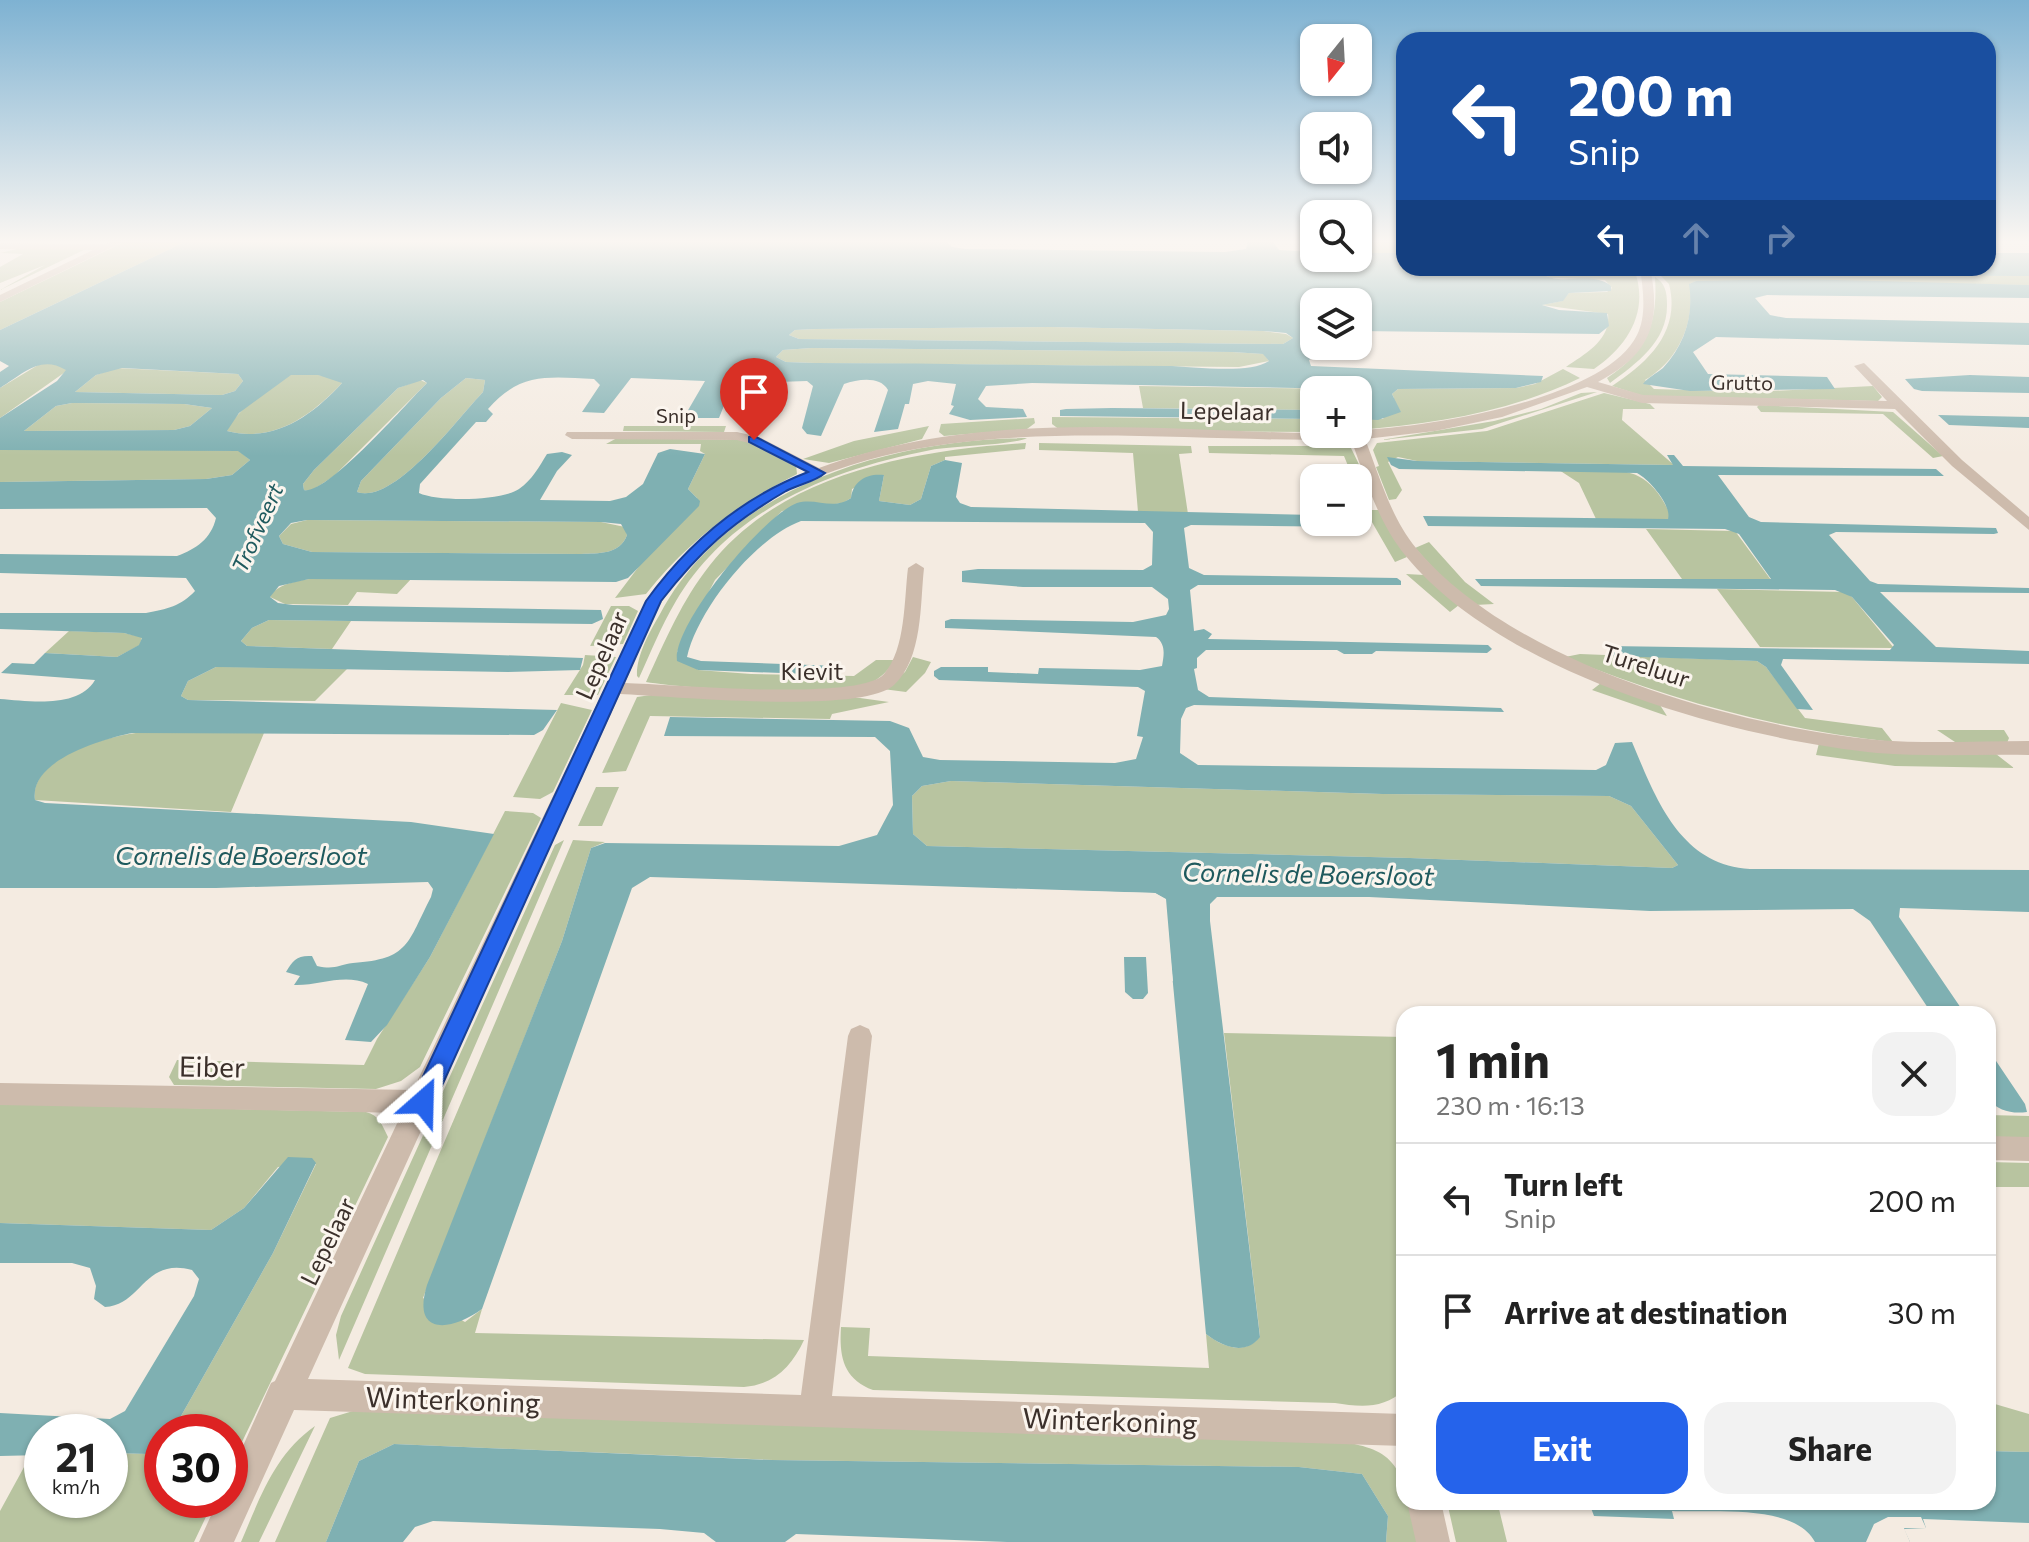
<!DOCTYPE html>
<html lang="en">
<head>
<meta charset="utf-8">
<style>
	body { margin:0; font-family:Commissioner,sans-serif; background:#f2f2f2; color:#222; height:100vh; display:flex; flex-direction:column; font-size:30px; white-space:nowrap }
	* { box-sizing:border-box; margin:0 }
	p { font-size:26px; color:#767676 }
	.icon { flex:none; width:44px; height:44px; fill:none; stroke:currentColor; stroke-width:2; stroke-linecap:round; stroke-linejoin:round }
	.map { position:relative; flex:1; overflow:hidden }
	.side { position:absolute; left:1396px; top:1006px; width:600px; height:504px; display:flex; flex-direction:column; background:#fff; border-radius:24px; box-shadow:0 2px 6px #0004 }
	.side>* { flex:none }
	.hud { position:absolute; left:1396px; top:32px; width:600px; height:244px; border-radius:24px; box-shadow:0 2px 6px #0004; background:#1a4fa0; color:#fff; overflow:hidden }
	.needle { width:52px; rotate:198deg }
	.controls { position:absolute; left:1300px; top:24px; display:grid; gap:16px }
	.controls a { display:grid; place-items:center; width:72px; height:72px; border-radius:16px; background:#fff; box-shadow:0 2px 6px #0004; font-size:40px }
	.speed { position:absolute; left:24px; top:1414px; display:flex; gap:16px; font-size:40px; font-weight:700; text-align:center }
	.speed>* { display:grid; place-content:center; width:104px; height:104px; border-radius:50%; background:#fff; box-shadow:0 2px 6px #0004; line-height:1 }
	.speed small { font-size:20px; font-weight:400 }
	.speed .limit { border:12px solid #d22; background:#fff; color:#111 }
	.pin { position:absolute; display:grid; place-items:center; width:68px; height:68px; color:#fff; margin:-82px -34px; border-radius:50% 50% 50% 0; rotate:-45deg; box-shadow:0 0 8px #0007 }
	.pin .icon { rotate:45deg }
	.me { position:absolute; width:88px; margin:-44px; rotate:25deg; stroke-linejoin:round; filter:drop-shadow(0 0 6px #0008) }
	.turn { display:flex; align-items:center; gap:28px; height:168px; padding:0 40px; font-size:36px }
	.turn .icon { width:104px; height:104px; stroke-width:2.5 }
	.turn b { display:block; font-size:56px; line-height:68px }
	.lanes { display:flex; align-items:center; height:76px; padding:0 40px; background:#0003; justify-content:center; gap:40px; direction:ltr }
	.lanes .off { opacity:.35 }
	.round { display:grid; place-items:center; flex:none; width:84px; height:84px; border-radius:24px; background:#f2f2f2 }
	.headline { display:flex; align-items:center; justify-content:space-between; height:136px; padding:0 40px }
	h1 { font-size:48px; font-weight:700; line-height:60px }
	.action { display:flex; gap:16px; margin-top:auto; padding:16px 40px }
	.action a { flex:1; height:92px; border-radius:24px; background:#2563eb; color:#fff; font-size:32px; font-weight:700; line-height:92px; text-align:center }
	.action a+a { background:#f2f2f2; color:#222 }
	ul { padding:0; list-style:none }
	li { display:flex; align-items:center; gap:24px; height:112px; padding:0 40px; border-top:2px solid #e0e0e0 }
	li div { flex:1 }
	li b { display:block; font-size:30px }
	li em { font-style:normal }
	.map>svg:first-child { display:block }
	.green { fill:#b8c4a0 }
	.water { fill:#7fb0b2; fill-rule:evenodd }
	.pier { fill:#f4ebe1 }
	.lines { fill:none; stroke-linecap:round; stroke-linejoin:round }
	.minor { fill:#cdbbac; fill-rule:evenodd }
	.route { fill:#2563eb; stroke:#184099; stroke-width:2 }
	.labels { text-anchor:middle; dominant-baseline:central; stroke-width:6; stroke-linejoin:round; paint-order:stroke }
	.far-street-label { font-size:20px; fill:#3b302b; stroke:#fbf5ee }
	.far-water-label { font-size:22px; font-style:italic; fill:#1f5a5e; stroke:#fbf5ee }
	.street-label { font-size:24px; fill:#3b302b; stroke:#fbf5ee }
	.water-label { font-size:26px; font-style:italic; fill:#1f5a5e; stroke:#fbf5ee }
	.near-street-label { font-size:28px; fill:#3b302b; stroke:#fbf5ee }
</style>
</head>
<body>
<div class="map">
<svg width="2029" height="1542" viewBox="0 0 2029 1542">
	<rect width="100%" height="100%" fill="#f4ebe1"/>
	<path class="green" d="M126,241H187L0,330V302Z
		M1358,241H1404V253H1358Z
		M21,248L86,249L0,290L45,265L0,283V267L23,254L0,253Z
		M1613,269H1634C1650,311 1628,346 1594,369L1566,367C1585,354 1611,340 1608,314L1542,305L1562,301L1569,293L1607,292L1612,288L1605,280L1551,278L1542,274Z
		M1656,271L1737,275L2029,276V285L1696,281L1690,284C1695,322 1679,360 1645,380L1654,389L1750,392L1873,386L1882,397L1878,401L1643,396L1612,386C1649,362 1681,331 1669,284Z
		M1655,277C1665,283 1667,292 1667,304C1668,341 1637,363 1610,383L1607,378C1647,352 1658,323 1655,277Z
		M1050,327L1263,331L1286,334L1293,338L1283,344L799,339L789,335L795,330L816,329Z
		M812,348L1232,352L1264,354L1269,361L1239,367L815,363L786,362L776,357L783,350Z
		M43,362L56,363L68,370L0,418V388Z
		M116,368L238,374L243,381L235,391L222,395L75,392L96,375Z
		M1563,369L1580,378C1510,412 1435,424 1358,430V419H1383L1394,398L1392,394L1398,389L1516,388L1535,384Z
		M313,374L335,378L342,383C311,416 274,443 227,431C230,417 272,382 287,376C295,373 304,374 313,374Z
		M466,378L485,380L483,392C458,418 394,505 357,492L361,481L441,398Z
		M420,380L427,383L334,476L311,491L304,490L303,484L314,470L398,388Z
		M1139,386L1348,389L1353,390H1314V410L1143,408Z
		M1597,392L1482,429L1381,440L1494,421L1541,409L1581,393Z
		M1604,393L1650,404L1655,409H1623L1622,420L1674,465L1417,461L1398,457L1388,462L1402,490L1396,499L1389,500L1376,467L1379,466L1373,450L1377,443L1487,431Z
		M72,403L184,404L212,408L190,426L174,430L24,431L56,406Z
		M1759,405L1893,412L1943,456L1933,458L1883,414L1761,412L1757,407Z
		M1052,417L1314,419V432L1060,430L1052,424Z
		M1034,418L1035,423L1027,429L944,436L939,432L941,424Z
		M624,426H726L724,432L623,431Z
		M929,426L922,439L829,463L803,459L854,441Z
		M617,438L743,440L796,465L797,474C736,506 689,540 646,594L615,598L646,557L698,506L697,498L688,489L705,454L700,451L701,444H606Z
		M1027,438C1014,445 952,446 931,450C831,469 730,510 676,601C661,626 651,652 639,678L637,676C636,656 650,631 660,614C728,486 891,439 1027,438Z
		M1026,443L1025,449L945,457V460L931,466L921,499L910,505L879,501L884,475L852,489L851,498L843,503L782,511L715,580L677,652L698,670L751,674L854,676L876,660H895C888,671 880,679 868,684C832,697 687,689 646,682C665,641 682,600 710,565C783,472 916,450 1026,443Z
		M1039,443L1191,446L1192,453L1179,454L1188,514L1138,512L1133,453L1039,450Z
		M1208,446H1350L1375,497H1360L1358,478H1353L1344,456L1209,453Z
		M123,448L239,451L250,460L232,475L206,479L0,482V450Z
		M1559,470C1615,473 1644,457 1671,516L1667,520L1596,519L1579,483Z
		M1365,510H1380L1407,557L1395,562Z
		M307,520L601,522L625,527L627,535C620,555 598,553 581,554L312,552L283,544L279,536L291,524Z
		M1646,529L1735,531L1771,580L1682,579Z
		M1429,542L1465,582L1494,604L1475,605L1447,583L1415,548Z
		M1406,574L1424,575L1459,605L1450,612Z
		M412,578L397,594L357,592L348,605L285,604L270,597C283,569 382,578 412,578Z
		M1717,589L1844,592L1852,597L1894,648L1760,647Z
		M611,606H629L638,611L623,644L590,646Z
		M269,620L351,621L332,649L247,646L241,641L252,628Z
		M69,631L124,633L142,637L140,645L117,657L45,653Z
		M1580,654L1757,661L1766,667L1805,718L1882,728L1893,742C1781,730 1669,700 1565,657Z
		M585,655L616,657L598,695H564L583,665Z
		M913,657L931,662L925,673L906,692L883,689L905,672Z
		M216,667L348,668L315,701L188,700L181,696L188,681Z
		M1601,683L1660,705L1667,716L1592,690Z
		M651,695L860,698L889,702L832,714L830,719L650,716L626,771L602,773L637,697Z
		M561,703L592,710L553,792L540,799L513,797Z
		M1937,730H2004L2009,738L2007,743L1955,742Z
		M145,732L264,733L231,812L35,800C28,756 113,734 145,732Z
		M1819,743L1996,754L2014,768L1895,766L1816,755Z
		M951,781L1382,794L1609,796L1631,806L1678,865L1672,868L1410,858L927,846L913,834L912,796L922,786Z
		M596,787H619L602,826H578Z
		M505,811L533,813L541,818L420,1067L401,1081L376,1089L174,1085L169,1077L177,1060L364,1065L377,1039L430,957Z
		M564,840L339,1360L336,1335L341,1316L555,845Z
		M573,840L605,842L591,848L562,941L423,1298L465,1322L482,1309L475,1333L804,1340C792,1366 774,1385 744,1387L365,1374L348,1368Z
		M1224,1033L1404,1037V1390C1384,1409 1361,1407 1335,1403L873,1390C843,1379 839,1356 841,1327L870,1328L868,1356L1209,1368L1206,1334C1223,1347 1245,1356 1260,1336Z
		M4,1104L366,1112C379,1115 382,1125 388,1137L230,1467V1432H172L273,1253L316,1164L278,1167L244,1208L211,1230L0,1223V1105Z
		M1988,1115L2029,1116V1138H1988Z
		M1988,1162L2029,1163V1187H1988Z
		M1988,1402L2029,1414V1452L1988,1451Z
		M353,1411L1315,1439C1360,1444 1404,1445 1404,1502H1412L1419,1542H1386L1388,1516L1362,1474L1299,1467L773,1460L394,1444L359,1461L326,1542H275L330,1418Z
		M315,1426L259,1542H241C260,1498 274,1455 315,1426Z
		M162,1446V1500H214L194,1542H0V1511L29,1458L42,1455V1500H110V1453L148,1454Z
		M1447,1502H1501L1499,1509L1507,1542H1456Z"/>
	<path class="water" d="M187,241H946L952,247L965,249L1225,252L1246,249L1248,241H1272L1279,250L1314,252V258H1358V253H1404V268H1988V253H2029V276L1737,275L1630,269L1543,274C1561,287 1592,270 1611,286V291L1569,293L1563,301L1542,305L1559,310L1607,313L1609,326L1599,334L1358,331V302H1314V346H1324L1320,354L1309,360L1311,366L1543,376L1541,382L1516,388L1398,389L1392,394L1401,412L1378,420L1358,419V407L1363,400L1358,390L1348,389L1032,383L986,386L978,399L986,407L1023,409L1027,417L970,420L949,414L954,406L951,405L956,384L928,381L913,384L909,404H905L898,429L874,432L888,390C880,376 859,379 844,384L821,436L807,434L802,428L813,386L807,381L743,383L741,403H725L719,418H693L695,413L687,412L705,381L631,378L604,413L582,412L600,385L594,379C548,377 520,372 488,409L493,414L486,422H476L420,484L419,493C438,502 502,501 519,489C532,480 539,467 547,454L562,452L572,455L557,471L540,500L610,501L626,497L643,484L658,453L670,449L705,454L688,489L700,501L699,506L628,578L616,582L309,579L279,586L270,597L278,603L293,605L601,610L603,619L592,624L269,620L252,628L241,641L247,646L583,658L580,670L508,672L216,667L188,681L181,696L188,700L557,710L543,730L534,735L132,733C103,739 29,760 35,800L45,803L411,822L494,834L430,957L387,1025L371,1042L345,1040L368,984C344,973 319,986 294,985L300,976L286,972C293,960 297,955 312,956L317,966C335,970 338,965 353,963C410,959 407,943 431,897L433,889L428,882L216,888H0V699C29,701 78,709 95,680L1,673L12,663L34,664L45,653L117,657L139,645L142,638L124,633L0,629V613H146C167,609 181,606 195,591L186,578L0,573V554L177,556C196,549 211,539 216,518L207,508L0,509V482L206,479L232,475L250,460L238,451L0,450V418L57,381L66,370C41,355 25,372 0,388V372L9,366L0,361V330ZM1050,327L1263,331L1286,333L1293,338L1283,344L799,339L789,335L795,330L816,329ZM812,348L1232,352L1263,354L1269,361C1248,375 1192,366 1166,366C1049,366 932,363 815,363L786,362L776,357L783,350ZM122,368L238,374L243,381L235,391L222,395L75,392L96,375ZM291,375H318L342,383C312,416 274,443 227,431L239,413ZM466,378L485,380L483,392C458,418 394,505 357,492L361,481L441,398ZM423,380L427,383L424,386C405,405 327,495 304,490L303,484L314,470L398,388ZM72,403L184,404L212,408L190,426L174,430L24,431L56,406ZM307,520L601,522L621,524L627,535C620,555 598,553 581,554L312,552L283,544L279,536L291,523Z
		M1799,279L2029,285V298L1767,295L1755,298L1770,315L1786,318L2029,323V345L1716,337L1693,352L1708,374L1827,377L1835,389L1690,391L1643,384C1648,377 1656,374 1663,368C1685,344 1694,315 1689,284L1696,281Z
		M1970,375L2029,377V393L1922,391L1914,389L1905,379Z
		M1112,408L1314,410V419L1060,416V410L1066,409Z
		M1938,415L2029,417V428L1949,425Z
		M1667,455H1674L1683,466L1936,469L1944,476L1718,475L1749,517L1761,522L1996,528L1998,533L1994,534L1836,532L1829,535L1870,581L1878,584L2029,588V593L1880,592L1936,647L2029,651V664L1783,659L1781,665L1813,710L1797,709L1766,667L1757,661L1612,656L1608,646L1890,650L1894,645L1852,597L1835,590L1481,586L1475,579H1771L1739,534L1725,529L1428,526L1423,516L1668,519C1672,506 1650,480 1637,473L1399,469L1391,465L1387,457L1417,461L1673,465Z
		M945,460L962,463L956,497L960,503L971,507L1314,515V522L1358,520L1360,524L1354,527L1191,525L1184,528L1189,568L1204,575L1397,578L1401,581V585H1198L1190,590L1194,631L1204,629L1212,634L1208,639L1488,645L1492,649L1487,653L1376,651L1372,654H1344L1337,650H1206L1197,658V668L1194,669L1198,690L1209,697L1501,708L1504,712L1194,705L1186,708L1181,719L1180,753L1198,765L1596,770L1606,765L1615,743L1632,742C1656,799 1680,865 1750,869L2029,870V912L1900,908L1899,917L1965,1014H1932L1870,921L1853,909L1650,911L1369,897H1217L1210,904V921L1260,1337C1245,1356 1223,1347 1206,1334L1165,899L1155,893L650,877L632,888L482,1309C452,1331 411,1337 427,1285L562,941L591,848L605,843L839,846L877,835L893,805L890,751L875,737L664,736L670,717L890,721L909,728L923,757L940,760L1115,763L1136,759L1143,737L1137,736L1145,691L1138,687L939,680L934,676V671L941,667H988V672L1038,674L1039,668L1140,670L1162,666C1164,655 1166,644 1156,637L945,628V621L951,619L1133,622L1166,615L1169,609L1168,599L1152,587H1023L962,582V571L978,569L1143,570L1152,565L1153,532L1145,523L801,521C755,538 698,609 687,657L701,661L839,666L834,675L698,670L677,661C672,625 764,515 797,503C816,497 833,511 851,498C853,481 867,473 884,475L879,501L910,505L921,499L931,466ZM951,781L1382,794L1609,796L1631,806L1678,865L1672,868L1410,858L927,846L913,834L912,796L922,786Z
		M1124,957H1146L1148,993L1143,999H1133L1125,992Z
		M1988,1049L2025,1104L2027,1112C2012,1114 1998,1111 1988,1099Z
		M288,1157L312,1158L316,1163L273,1253L172,1432H162L161,1447L148,1454L110,1453V1432H42V1455L0,1456V1413L110,1419L125,1411L194,1296L199,1279L192,1270C144,1257 142,1305 105,1307L94,1299L96,1286L90,1268L72,1263H0V1223L211,1230L244,1208Z
		M394,1444L772,1460L1299,1467L1362,1474L1388,1516L1386,1542H1007L796,1534L785,1542H716L704,1533L660,1529L433,1521L415,1527L403,1542H326L359,1461Z
		M1988,1451L2029,1452V1523L1923,1519L1926,1528L1904,1529L1910,1542H1815C1794,1503 1712,1513 1672,1511L1674,1519L1594,1516L1591,1508H1554L1538,1502H1988Z"/>
	<path class="pier" d="M886,886L1155,893L1166,899L1173,981H1169L1162,901L1154,897L886,890Z
		M1888,1517H1921L1926,1528H1904L1910,1542H1866L1874,1524Z"/>
	<g class="lines">
		<path class="minor" d="M113,241H125L0,302V295L93,250L0,249V243L105,244Z
			M1640,268H1650C1662,324 1649,355 1598,382L1643,395L1887,401L1854,366L1864,363L1962,460L2029,517V530L1952,466L1895,409L1642,403L1587,387L1502,417L1435,431L1365,439C1379,475 1391,518 1416,548C1512,663 1733,726 1877,740C1928,744 1979,741 2029,741V755C1979,754 1927,757 1877,753C1730,738 1500,673 1405,555C1378,522 1365,478 1351,439C1125,447 815,381 663,600C647,624 637,656 625,683C670,684 859,702 884,674C906,649 904,599 908,568L916,563L924,568C920,604 923,658 894,685C862,715 670,696 620,694L308,1379L801,1395L848,1036L851,1029L860,1025L869,1029L872,1036L832,1396L1404,1414V1446L294,1410L234,1542H199L218,1500H230V1475L271,1383L275,1381L402,1113L0,1105V1083L413,1090L646,601C688,543 742,502 806,472L749,443L737,440L572,439L565,435L567,432H737L759,437L819,468C991,404 1183,434 1358,434V430C1424,428 1606,400 1637,335C1647,315 1643,289 1640,268Z
			M1988,1136L2029,1137V1161L1988,1160Z
			M1407,1502H1441L1450,1542H1416Z"/>
	</g>
	<linearGradient id="sky" x2="0" y2="1"><stop stop-color="#7eb2d2"/><stop offset="0.53" stop-color="#faf6f2"/><stop offset="1" stop-color="#faf6f2" stop-opacity="0"/></linearGradient>
	<rect width="2029" height="456" fill="url(#sky)"/>
	<path class="route" d="M754,436L825,473C815,482 799,484 786,491C731,523 700,551 661,601L431,1110L423,1113L415,1110L411,1102L646,601C688,543 741,498 808,472L749,442V437Z"/>
	<g class="labels">
		<g class="far-street-label">
			<text transform="translate(1742 382) rotate(1)">Grutto</text>
			<text x="676" y="415">Snip</text>
		</g>
		<g class="far-water-label">
			<text transform="translate(257 528) rotate(-66)">Trofveert</text>
		</g>
		<g class="street-label">
			<text transform="translate(1227 410) rotate(1)">Lepelaar</text>
			<text transform="translate(601 655) rotate(-66)">Lepelaar</text>
			<text transform="translate(1646 665) rotate(18)">Tureluur</text>
			<text x="812" y="670">Kievit</text>
			<text transform="translate(327 1241) rotate(-64)">Lepelaar</text>
		</g>
		<g class="water-label">
			<text x="241" y="854">Cornelis de Boersloot</text>
			<text transform="translate(1308 873) rotate(1)">Cornelis de Boersloot</text>
		</g>
		<g class="near-street-label">
			<text transform="translate(212 1066) rotate(1)">Eiber</text>
			<text transform="translate(453 1399) rotate(2)">Winterkoning</text>
			<text transform="translate(1110 1420) rotate(2)">Winterkoning</text>
		</g>
	</g>
</svg>
<div class="controls">
<a><svg class="needle" viewBox="-14 -14 28 28"><path d="M0-13l5 13h-10z" fill="#e53935"/><path d="M0 13l5-13h-10z" fill="#767676"/></svg></a>
<a><svg class="icon" aria-label="sound" viewBox="0 0 24 24"><path d="M4 9h4l5-4v14l-5-4H4zM17 9q2 3 0 6"/></svg></a>
<a><svg class="icon" aria-label="search" viewBox="0 0 24 24"><circle cx="10" cy="10" r="6"/><path d="M15 15l6 6"/></svg></a>
<a><svg class="icon" aria-label="layers" viewBox="0 0 24 24"><path d="M12 4l9 5-9 5-9-5zM3 14l9 5 9-5"/></svg></a>
<a>+</a>
<a>−</a>
</div>
<div class="speed"><div>21<small>km/h</small></div><div class="limit">30</div></div>
<div class="pin" style="left:754px;top:440px;background:#d93025"><svg class="icon" aria-label="arrive" viewBox="0 0 24 24"><path d="M6 21V4h12l-3 4 3 4H6"/></svg></div>
<svg class="me" style="left:423px;top:1102px" viewBox="-20 -20 40 40"><path d="M0-17L14 15 0 8-14 15z" fill="#2563eb" stroke="#fff" stroke-width="4"/></svg>
<div class="hud">
<div class="turn"><svg class="icon" aria-label="left" viewBox="0 0 24 24"><path d="M17 20v-9H6M10 6l-5 5 5 5"/></svg><div><b>200 m</b>Snip</div></div>
<div class="lanes"><svg class="icon" aria-label="left" viewBox="0 0 24 24"><path d="M17 20v-9H6M10 6l-5 5 5 5"/></svg><svg class="icon off" aria-label="ahead" viewBox="0 0 24 24"><path d="M12 20V5M6 11l6-6 6 6"/></svg><svg class="icon off" aria-label="right" viewBox="0 0 24 24"><path d="M7 20v-9h11M14 6l5 5-5 5"/></svg></div>
</div>
<section class="side">
<div class="headline"><div><h1>1 min</h1><p>230 m · 16:13</p></div><a class="round"><svg class="icon" aria-label="close" viewBox="0 0 24 24"><path d="M6 6l12 12M18 6L6 18"/></svg></a></div>
<ul>
<li><svg class="icon" aria-label="left" viewBox="0 0 24 24"><path d="M17 20v-9H6M10 6l-5 5 5 5"/></svg><div><b>Turn left</b><p>Snip</p></div><em>200 m</em></li>
<li><svg class="icon" aria-label="arrive" viewBox="0 0 24 24"><path d="M6 21V4h12l-3 4 3 4H6"/></svg><div><b>Arrive at destination</b></div><em>30 m</em></li>
</ul>
<div class="action"><a>Exit</a><a>Share</a></div>
</section>
</div>
</body>
</html>
